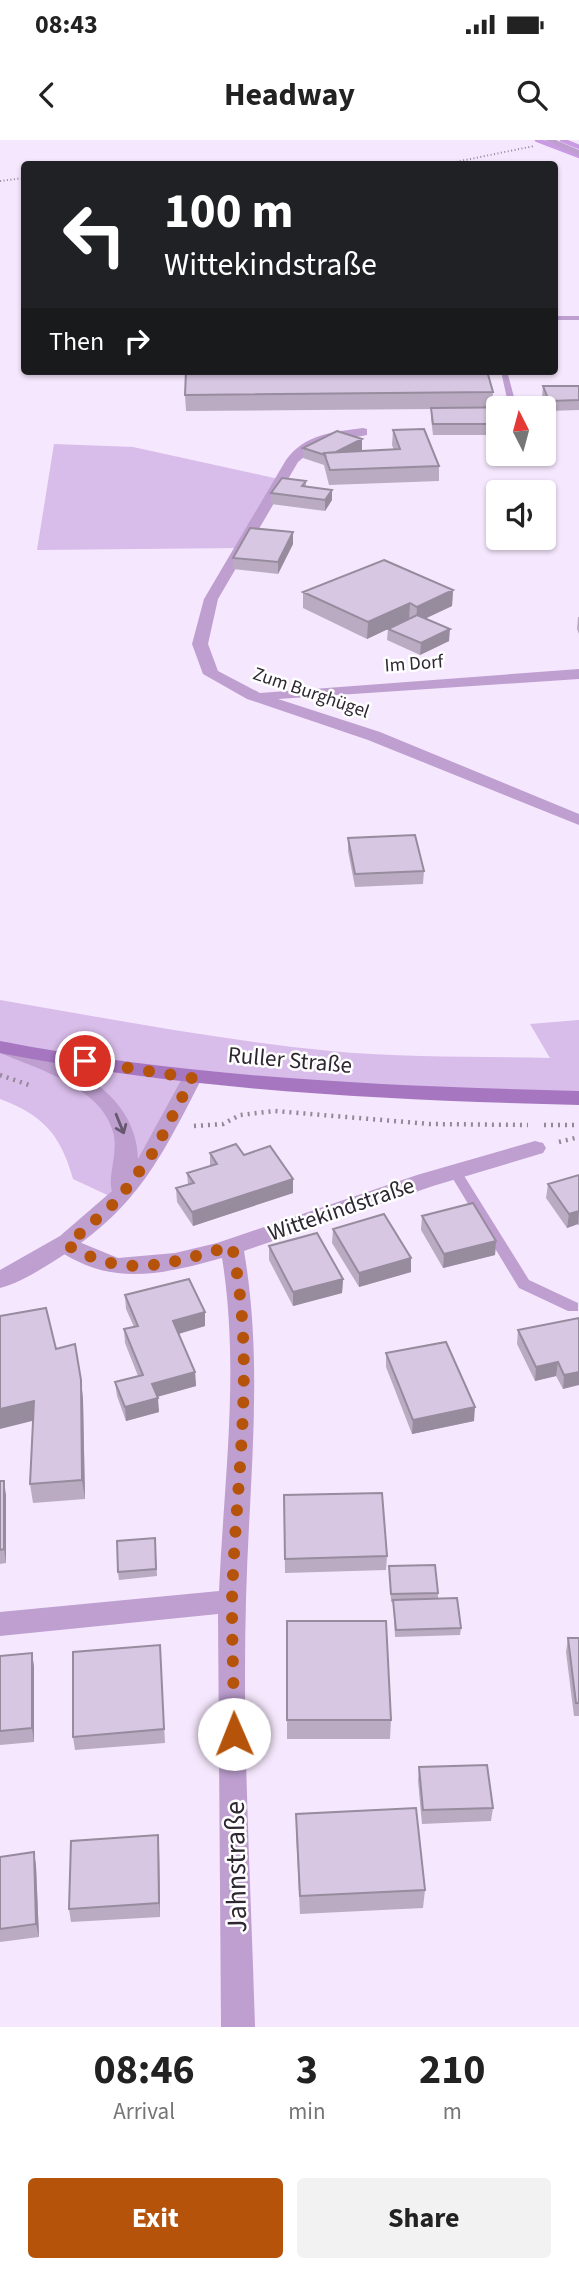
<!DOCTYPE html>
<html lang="en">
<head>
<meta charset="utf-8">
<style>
	body { margin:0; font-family:"Source Sans 3",sans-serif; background:#f2f2f2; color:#222; height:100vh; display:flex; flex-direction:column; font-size:26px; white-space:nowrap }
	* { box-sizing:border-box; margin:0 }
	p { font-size:23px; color:#767676 }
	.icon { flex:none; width:38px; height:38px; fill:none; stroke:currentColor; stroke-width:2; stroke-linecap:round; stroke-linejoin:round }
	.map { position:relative; height:1887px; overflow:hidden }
	.panel { display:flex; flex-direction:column; background:#fff; flex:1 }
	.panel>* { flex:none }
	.top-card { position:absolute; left:21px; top:21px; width:537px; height:214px; border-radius:7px; box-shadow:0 2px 5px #0004; background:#202124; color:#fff; overflow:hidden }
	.needle { width:46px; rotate:354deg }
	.tools { position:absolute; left:486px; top:256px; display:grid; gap:14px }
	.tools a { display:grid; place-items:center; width:70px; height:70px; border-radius:7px; background:#fff; box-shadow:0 2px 5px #0004; font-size:35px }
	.pin { position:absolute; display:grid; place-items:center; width:60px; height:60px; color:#fff; margin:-30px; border:4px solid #fff; border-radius:50%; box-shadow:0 2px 7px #0007 }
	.me { position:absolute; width:77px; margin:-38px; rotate:359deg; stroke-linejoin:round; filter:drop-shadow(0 0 5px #0008) }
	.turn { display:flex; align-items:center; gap:24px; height:147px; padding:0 28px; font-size:32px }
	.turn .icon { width:91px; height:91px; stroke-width:2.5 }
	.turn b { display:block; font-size:49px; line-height:60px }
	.then { display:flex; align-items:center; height:66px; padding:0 28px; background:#0003; gap:14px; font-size:26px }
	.eta { display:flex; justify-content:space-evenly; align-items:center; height:119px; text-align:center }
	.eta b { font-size:42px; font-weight:700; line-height:49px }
	.action { display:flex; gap:14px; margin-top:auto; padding:14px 28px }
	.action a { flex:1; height:80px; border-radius:7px; background:#b45309; color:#fff; font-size:28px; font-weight:700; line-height:80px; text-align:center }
	.action a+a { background:#f2f2f2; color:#222 }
	.status { display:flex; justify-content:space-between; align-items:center; height:49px; padding:0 35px; background:#fff; direction:ltr }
	.status svg { height:19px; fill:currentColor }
	header { display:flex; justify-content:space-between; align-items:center; height:91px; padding:0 28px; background:#fff; font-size:32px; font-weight:700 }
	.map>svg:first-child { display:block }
	.green { fill:#d8bce9 }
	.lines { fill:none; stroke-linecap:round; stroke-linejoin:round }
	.stream { stroke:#c99be3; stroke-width:4.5 }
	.path-far1 { stroke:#938898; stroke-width:2; stroke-dasharray:1 2.5; stroke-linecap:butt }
	.path { stroke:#938898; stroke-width:4.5; stroke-dasharray:2 5; stroke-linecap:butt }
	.service { fill:#be9fd0; fill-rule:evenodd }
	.minor { fill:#be9fd0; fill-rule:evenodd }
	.tertiary { fill:#be9fd0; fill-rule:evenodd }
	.secondary { fill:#a677c0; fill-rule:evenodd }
	.wall { fill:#baabc2 }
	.shaded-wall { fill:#978b9e }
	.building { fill:#d8c7e2; stroke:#978b9e; stroke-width:2 }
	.oneway { stroke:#685771 }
	.route { stroke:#b45309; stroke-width:12; stroke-dasharray:0 21.6 }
	.labels { text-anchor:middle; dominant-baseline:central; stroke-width:5; stroke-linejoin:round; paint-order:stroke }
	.far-street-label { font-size:19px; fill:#2e2731; stroke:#fff }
	.street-label { font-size:23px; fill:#2e2731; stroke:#fff }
	.near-street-label { font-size:28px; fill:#2e2731; stroke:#fff }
</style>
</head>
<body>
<div class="status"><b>08:43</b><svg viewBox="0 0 49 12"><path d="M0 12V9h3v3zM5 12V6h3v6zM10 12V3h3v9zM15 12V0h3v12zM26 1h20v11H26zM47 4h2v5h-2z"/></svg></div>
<header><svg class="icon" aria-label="back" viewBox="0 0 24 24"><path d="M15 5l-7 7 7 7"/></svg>Headway<svg class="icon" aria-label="search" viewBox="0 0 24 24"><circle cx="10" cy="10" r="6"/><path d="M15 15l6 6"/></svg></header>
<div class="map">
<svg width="579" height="1887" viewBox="0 0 579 1887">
	<rect width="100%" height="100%" fill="#f5e7fd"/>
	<path class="green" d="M54,304L133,307L283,340L241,408L37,410Z
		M0,860C110,879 220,900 331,911C404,918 477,916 550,918L530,884L579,880V958L192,938L118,1060L73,1039C61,995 43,975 0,959Z"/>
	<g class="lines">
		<path class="stream" d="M537,0L579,16
			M562,0L579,7"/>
		<path class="path-far1" d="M446,24L534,6
			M0,41L24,38"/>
		<path class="path" d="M0,935L29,945
			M544,985H579
			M194,986L223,984L240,975L275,971L430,984L528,985
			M559,1002L579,997"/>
		<path class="service" d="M555,176H579V180H555Z
			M501,231H507L517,268H509Z
			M453,1025L458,1026L529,1140L578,1163V1171H568L519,1148L447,1029Z"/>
		<path class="minor" d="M544,0H556L579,10V16Z
			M363,288L367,289V295L319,304L298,322L218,459L208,504L218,531L260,553L579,529V539L278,559L380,592L579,674V685L368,600L247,559L203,534L192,504L204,459L286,320C305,294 333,292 363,288Z
			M535,1001L543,1003L546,1008L543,1013L433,1046L244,1111C264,1227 249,1342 246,1459C242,1601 251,1745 255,1887H221L218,1474L0,1496V1472L219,1451C224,1339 240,1229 222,1118C175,1131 124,1145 77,1121C69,1117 60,1113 55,1105L59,1099L67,1097L118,1118L175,1113L217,1103L417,1035Z"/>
		<path class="tertiary" d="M6,902C63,917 137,952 138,1019L185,933L192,931L202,938C162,1016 138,1067 62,1116C43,1128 22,1142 0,1148V1130L60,1096L112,1051C107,1036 119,1012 113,992C101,947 38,929 0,913V903Z"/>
		<path class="secondary" d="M0,901C192,938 384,946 579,951V965C384,960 192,951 0,913Z"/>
	</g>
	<path class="wall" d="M543,246H579V270L548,271L542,257Z
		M493,252L492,268H499V295H433L431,278V269L186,271L185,255Z
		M393,290L439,326V341L329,345L324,325L303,318V308L362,310L359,311L394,310L392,305Z
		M306,341V346L332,360L325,371L271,364V353Z
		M293,392V404L278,434L233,429V418Z
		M453,450L452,466L426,478L449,501L420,515L387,500L388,489L367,499L303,468V452Z
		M578,477H579V494L577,489Z
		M348,698L424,731L423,744L355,747L348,711Z
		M210,1013L244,1015L293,1039V1053L193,1086L177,1062L176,1048L188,1044L187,1033L210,1026Z
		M579,1035V1086L578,1084L567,1088L546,1058L548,1044Z
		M422,1076L496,1101L495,1115L443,1128L421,1090Z
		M333,1089L411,1118V1132L359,1147L332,1103Z
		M269,1106L343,1139L342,1153L293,1166L269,1120Z
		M125,1155L205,1186L179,1194L195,1232L196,1246L157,1257L159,1272L126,1281L117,1256L115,1242L138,1236L125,1203L124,1189L134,1187L126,1169Z
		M579,1178L563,1249L556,1236L535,1241L517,1204L518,1190Z
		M56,1209L81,1240L83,1260L85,1359L33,1363L30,1344Z
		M386,1213L474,1281L412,1294L386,1227Z
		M0,1341L6,1355V1423L0,1424Z
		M284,1355L387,1416L386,1430L285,1433Z
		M155,1398L157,1436L119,1440L118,1432Z
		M389,1426L438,1453V1458L461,1488L460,1495L395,1497L393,1462H391Z
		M287,1481L391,1580L390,1599H287Z
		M568,1498H579V1576H574L566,1512Z
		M160,1505L165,1603L75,1610L73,1597Z
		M32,1513L34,1527V1602L0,1605V1516Z
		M419,1627L493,1668L491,1681L422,1684L418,1641Z
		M296,1674L425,1750L423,1768L300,1774L296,1692Z
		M159,1708L160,1777L71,1782L69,1769Z
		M34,1712L36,1726L39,1797L0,1802V1717Z"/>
	<path class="shaded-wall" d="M362,299V310L328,327V316Z
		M332,350V360L325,371V360Z
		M293,392V404L278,434V422Z
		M453,450L452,466L416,483L417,467Z
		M410,463L409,479L367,499L368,482Z
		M450,489L449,501L420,515L421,503Z
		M293,1039V1053L193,1086L192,1072Z
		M579,1071L578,1084L567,1088L569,1074Z
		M496,1101L495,1115L443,1128L444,1114Z
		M411,1118V1132L359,1147V1133Z
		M343,1139L342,1153L293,1166V1152Z
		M205,1172V1186L174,1195L173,1181Z
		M558,1222L556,1236L535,1241L536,1227Z
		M195,1232L196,1246L153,1258L152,1244Z
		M579,1232V1245L563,1249L564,1235Z
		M81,1240L83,1260L85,1359L82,1340Z
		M158,1258L159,1272L126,1281L125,1267Z
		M34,1261L36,1280L0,1289V1269Z
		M475,1267L474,1281L412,1294L413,1280Z
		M4,1341L6,1355V1423L4,1409Z
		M32,1513L34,1527V1602L32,1588Z
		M158,1695L159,1708L160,1777L159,1763Z
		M34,1712L36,1726L39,1797L36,1784Z"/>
	<path class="building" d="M186,231H487L493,252L185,255Z
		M543,246H579V260L549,261Z
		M523,267L499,268V284H433L431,268Z
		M424,289L439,326L330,330L324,313L400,309L393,290Z
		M337,291L362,299L336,312L324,313L325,315L303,308Z
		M282,338L306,341L302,346L332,350L325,360L271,353Z
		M250,388L293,392L278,422L233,418Z
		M384,420L453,450L417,467L410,463L368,482L303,452Z
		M417,475L450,489L421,503L388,489Z
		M415,695L424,731L355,734L348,698Z
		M236,1004L244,1015L270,1006L293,1039L192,1072L176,1048L194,1043L187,1033L217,1024L210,1013Z
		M579,1035V1071L569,1074L548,1044Z
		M473,1063L496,1101L444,1114L422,1076Z
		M384,1074L411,1118L359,1133L333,1089Z
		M317,1093L343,1139L293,1152L269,1106Z
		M189,1139L205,1172L173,1181L195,1232L152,1244L158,1258L125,1267L115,1242L143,1235L124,1189L138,1186L125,1155Z
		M46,1168L56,1209L75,1204L81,1240L82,1340L30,1344L34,1261L0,1269V1176Z
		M579,1178V1232L564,1235L558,1222L536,1227L518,1190Z
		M446,1202L475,1267L413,1280L386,1213Z
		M0,1341H4V1409L0,1410Z
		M382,1353L387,1416L285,1419L284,1355Z
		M155,1398L156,1429L118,1432L117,1401Z
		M435,1425L438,1453L391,1454L389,1426Z
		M457,1458L461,1488L396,1490L393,1460Z
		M287,1481H386L391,1580H287Z
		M568,1498H579V1563H576Z
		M160,1505L164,1589L73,1597V1512Z
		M32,1513V1588L0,1591V1516Z
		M487,1625L493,1668L423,1670L419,1627Z
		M416,1668L425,1750L300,1756L296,1674Z
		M158,1695L159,1763L69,1769L71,1701Z
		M34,1712L36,1784L0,1789V1717Z"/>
	<defs><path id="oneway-shaft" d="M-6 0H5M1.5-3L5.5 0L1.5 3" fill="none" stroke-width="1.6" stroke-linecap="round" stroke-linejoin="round" transform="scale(1.75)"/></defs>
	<use class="oneway" href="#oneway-shaft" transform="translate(120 984) rotate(68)"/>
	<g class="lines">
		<path class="route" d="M85,921L192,938L155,1010L118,1060L67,1105C129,1141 168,1123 232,1106C257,1223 235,1343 232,1461C232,1505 234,1550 234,1594"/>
	</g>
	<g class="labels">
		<g class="far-street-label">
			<text transform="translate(414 524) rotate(-4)">Im Dorf</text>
			<text transform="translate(311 553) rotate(19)">Zum Burghügel</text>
		</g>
		<g class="street-label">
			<text transform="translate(290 920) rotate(5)">Ruller Straße</text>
			<text transform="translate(341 1069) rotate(-19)">Wittekindstraße</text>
		</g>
		<g class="near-street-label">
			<text transform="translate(236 1727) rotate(-91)">Jahnstraße</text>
		</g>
	</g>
</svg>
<div class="tools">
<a><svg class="needle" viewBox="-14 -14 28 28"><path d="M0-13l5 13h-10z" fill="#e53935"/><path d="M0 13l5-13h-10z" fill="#767676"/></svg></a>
<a><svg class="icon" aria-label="sound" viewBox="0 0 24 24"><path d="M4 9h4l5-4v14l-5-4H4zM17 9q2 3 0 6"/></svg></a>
</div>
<div class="pin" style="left:85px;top:921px;background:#d93025"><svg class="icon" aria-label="arrive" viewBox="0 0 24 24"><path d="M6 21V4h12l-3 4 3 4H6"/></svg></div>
<svg class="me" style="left:234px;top:1594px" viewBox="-20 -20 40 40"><circle r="19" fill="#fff"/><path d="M0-13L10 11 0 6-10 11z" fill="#b45309"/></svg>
<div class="top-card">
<div class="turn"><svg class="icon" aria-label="left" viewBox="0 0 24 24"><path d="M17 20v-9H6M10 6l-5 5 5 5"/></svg><div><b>100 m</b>Wittekindstraße</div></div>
<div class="then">Then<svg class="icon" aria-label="right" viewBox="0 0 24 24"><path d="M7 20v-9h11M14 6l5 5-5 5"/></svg></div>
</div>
</div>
<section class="panel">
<div class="eta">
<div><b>08:46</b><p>Arrival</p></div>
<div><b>3</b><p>min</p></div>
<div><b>210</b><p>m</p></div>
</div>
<div class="action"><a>Exit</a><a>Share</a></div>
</section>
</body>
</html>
